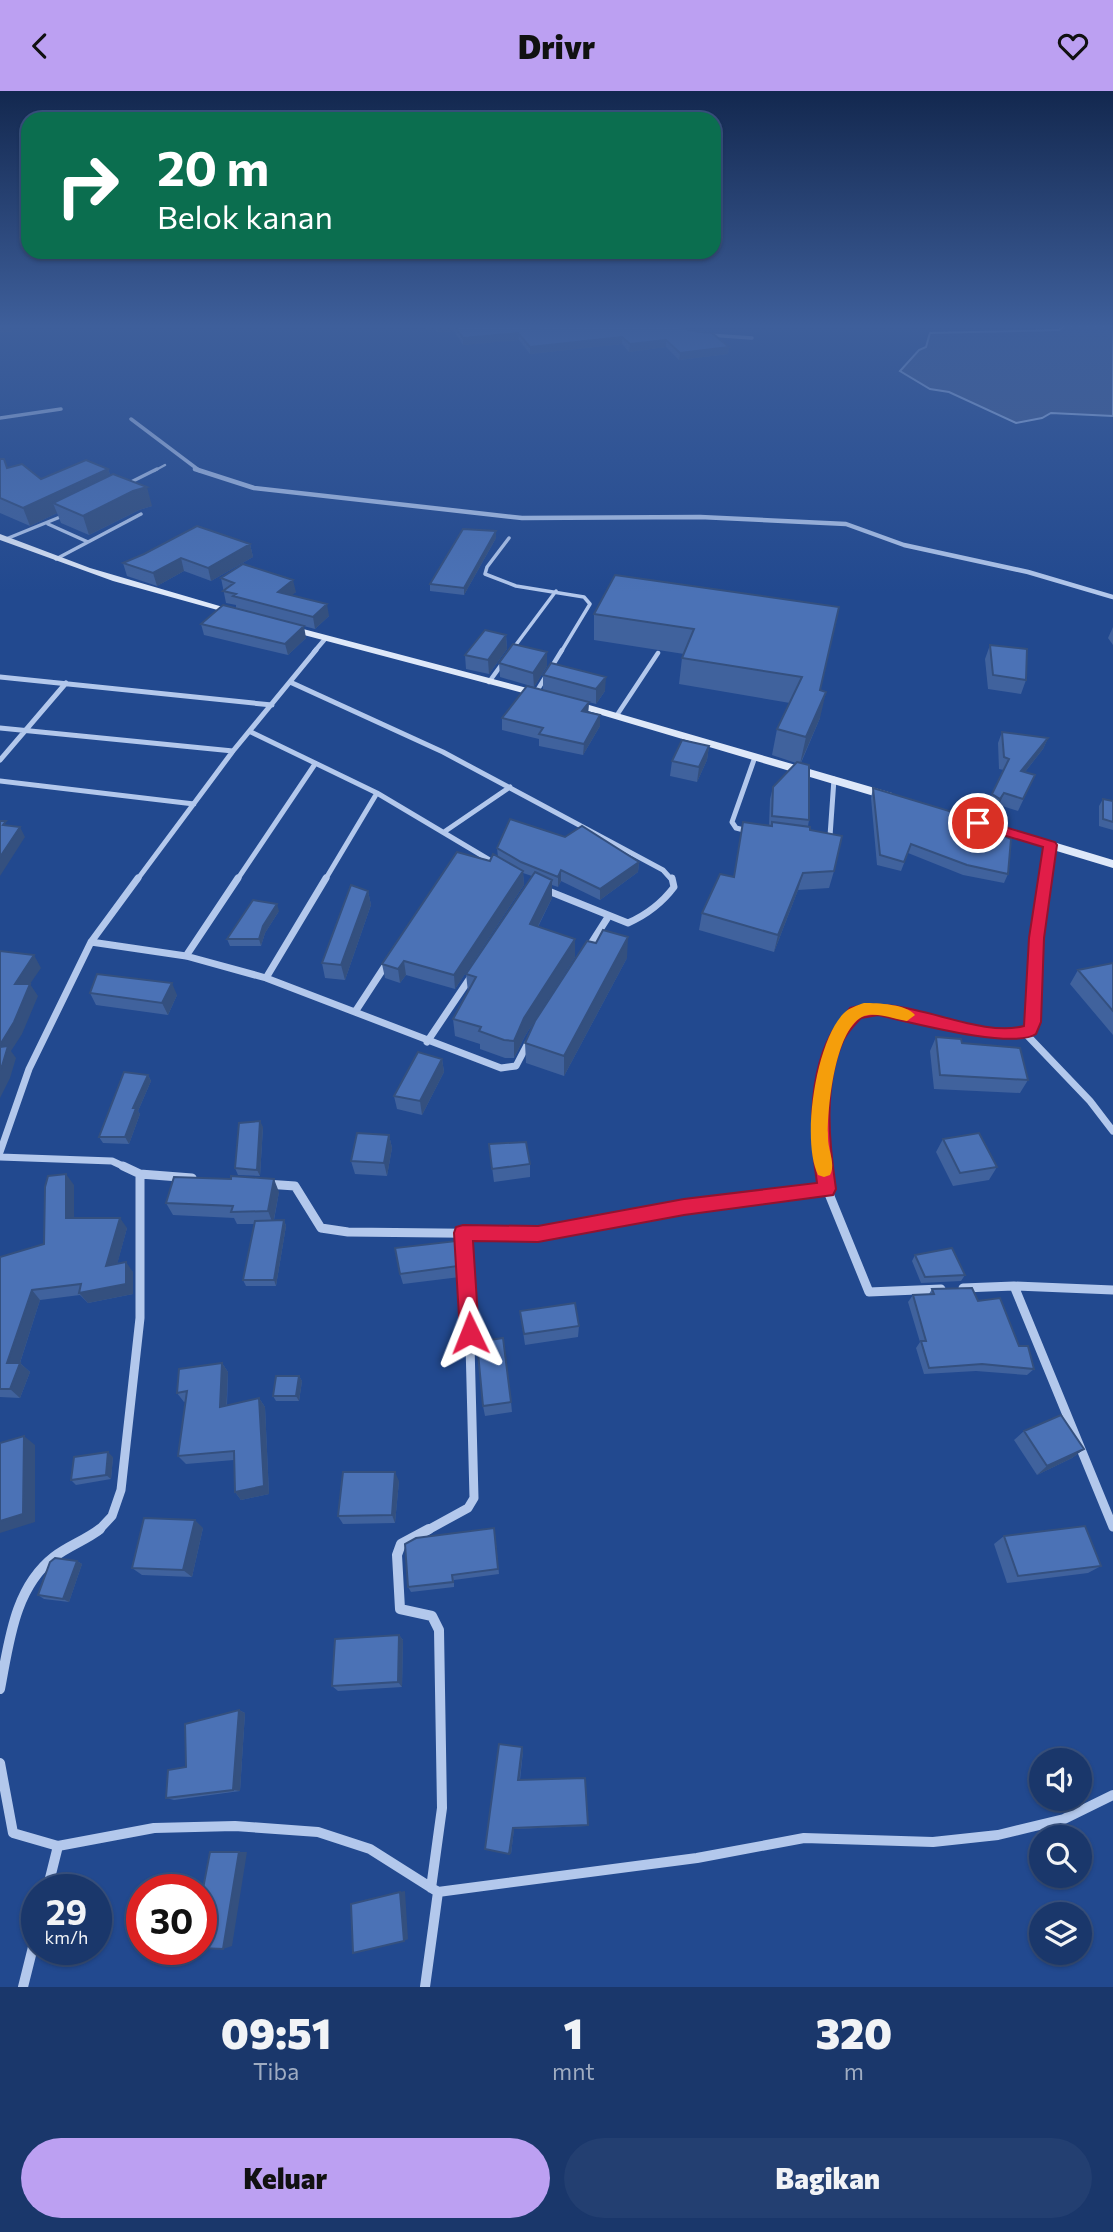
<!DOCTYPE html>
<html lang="id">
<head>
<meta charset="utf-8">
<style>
	body { margin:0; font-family:Commissioner,sans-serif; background:#233f71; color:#f1f3f6; height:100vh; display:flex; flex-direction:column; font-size:26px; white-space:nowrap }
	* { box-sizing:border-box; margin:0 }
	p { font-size:23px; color:#9facc1 }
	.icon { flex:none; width:38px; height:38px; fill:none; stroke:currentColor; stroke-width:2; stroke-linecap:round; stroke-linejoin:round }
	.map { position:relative; height:1896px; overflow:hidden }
	.side { display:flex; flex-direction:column; background:#1a376b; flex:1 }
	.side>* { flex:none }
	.guide { position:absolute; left:21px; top:21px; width:700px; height:147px; border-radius:21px; box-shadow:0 2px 5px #0004,0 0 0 2px #38517e; background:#0b6e4f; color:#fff; overflow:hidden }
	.fabs { position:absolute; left:1029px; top:1657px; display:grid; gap:14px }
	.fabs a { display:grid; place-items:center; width:63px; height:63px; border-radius:50%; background:#1a376b; box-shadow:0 2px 5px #0004,0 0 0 2px #38517e; font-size:35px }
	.speed { position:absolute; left:21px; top:1783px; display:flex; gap:14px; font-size:35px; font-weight:700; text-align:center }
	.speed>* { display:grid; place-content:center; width:91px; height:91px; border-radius:50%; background:#1a376b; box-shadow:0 2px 5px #0004,0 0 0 2px #38517e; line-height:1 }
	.speed small { font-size:18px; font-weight:400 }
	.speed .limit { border:10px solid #d22; background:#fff; color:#111 }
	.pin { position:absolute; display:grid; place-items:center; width:60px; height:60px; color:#fff; margin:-30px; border:4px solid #fff; border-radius:50%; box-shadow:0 2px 7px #0007 }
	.me { position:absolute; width:77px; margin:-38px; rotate:358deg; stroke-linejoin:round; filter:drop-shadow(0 0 5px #0008) }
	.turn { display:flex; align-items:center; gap:24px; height:147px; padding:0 21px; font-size:32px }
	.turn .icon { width:91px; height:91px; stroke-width:2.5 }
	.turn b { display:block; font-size:49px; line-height:60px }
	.eta { display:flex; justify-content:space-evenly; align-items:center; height:119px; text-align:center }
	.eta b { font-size:42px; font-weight:800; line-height:49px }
	.primary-button { display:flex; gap:14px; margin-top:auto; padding:14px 21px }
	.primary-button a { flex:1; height:80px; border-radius:42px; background:#bca0f2; color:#111; font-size:28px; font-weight:800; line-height:80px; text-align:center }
	.primary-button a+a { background:#233f71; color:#f1f3f6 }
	header { display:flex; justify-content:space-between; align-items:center; height:91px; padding:0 21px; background:#bca0f2; color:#111; font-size:32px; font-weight:800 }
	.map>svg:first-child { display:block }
	.water { fill:#405b8f; stroke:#a7c2ed; stroke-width:2 }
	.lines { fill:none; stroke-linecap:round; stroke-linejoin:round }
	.lane-far2 { stroke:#b3c8ec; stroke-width:2.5 }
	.lane-far1 { stroke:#b3c8ec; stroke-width:3.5 }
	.lane { stroke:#b3c8ec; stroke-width:4.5 }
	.street-far5 { stroke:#b3c8ec; stroke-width:3.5 }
	.street-far4 { stroke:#b3c8ec; stroke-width:4.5 }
	.street-far3 { stroke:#b3c8ec; stroke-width:5 }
	.street-far2 { stroke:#b3c8ec; stroke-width:7 }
	.street-far1 { stroke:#b3c8ec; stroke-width:9 }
	.street { stroke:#b3c8ec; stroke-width:10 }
	.secondary { fill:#dee8f9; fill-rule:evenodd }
	.wall { fill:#40629d }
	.shaded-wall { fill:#34507f }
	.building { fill:#4b72b6; stroke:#34507f; stroke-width:2 }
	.route { fill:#e11d48; stroke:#92132f; stroke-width:2 }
	.slow { fill:#f59e0b }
</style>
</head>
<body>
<header><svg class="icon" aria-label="back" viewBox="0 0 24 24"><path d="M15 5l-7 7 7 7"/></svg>Drivr<svg class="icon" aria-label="heart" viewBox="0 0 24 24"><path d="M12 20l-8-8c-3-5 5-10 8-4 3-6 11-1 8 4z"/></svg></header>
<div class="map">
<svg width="1113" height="1896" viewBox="0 0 1113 1896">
	<rect width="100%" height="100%" fill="#22498f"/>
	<path class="water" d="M1065,235H1113V325L1051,322L1042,327L1016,332L949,301L930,298L900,280L919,259L926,256L930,242L1059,239Z"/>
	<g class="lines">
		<path class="lane-far2" d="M154,380L165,374"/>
		<path class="lane-far1" d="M127,393L157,378
			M48,433L88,451
			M509,447L487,476L485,483L516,495L584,506L590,513L561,561
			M6,448L65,424
			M56,468L141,423
			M512,559L556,500"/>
		<path class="lane" d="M489,591L502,573
			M535,603L562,559
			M617,624L658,562"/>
		<path class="street-far5" d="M709,244L752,247
			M0,327L61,318
			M131,328L200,380"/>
		<path class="street-far4" d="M195,378L254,397L522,427L700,426L846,433L904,454L1028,481L1113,506
			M314,561L325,548"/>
		<path class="street-far3" d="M0,586L272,614
			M290,591L443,661L663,779L672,789
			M0,637L233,660
			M251,641L377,702L498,774
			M0,669L66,592
			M0,690L194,713
			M748,740L736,737L732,731L755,666
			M444,741L510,696
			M825,747L830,745L834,688
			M137,789L233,660L316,559
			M237,789L315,673
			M325,789L377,702
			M1045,789L1050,754"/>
		<path class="street-far2" d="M546,799L628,832C646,824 662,812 674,796L672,787
			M91,851L186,865L266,887L501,977L516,975L528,952
			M587,859L608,826
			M186,865L238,787
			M266,887L326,787
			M355,921L387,872
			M1025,942L1090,1010L1113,1040
			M427,951L472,884
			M0,1061L29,978L91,851L138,787
			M0,1066L112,1070L127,1077
			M824,1077C820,1036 819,994 834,955C838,945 843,929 853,923C889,901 978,955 1031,938L1037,847L1045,787"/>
		<path class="street-far1" d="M140,1083L192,1087
			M266,1093L295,1095L321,1137L348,1141L538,1143L684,1116L827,1098L824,1075
			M827,1098L869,1201L941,1198
			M1014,1195L1113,1436
			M963,1197L1014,1195L1113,1199
			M98,1440L112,1425L121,1399L140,1227V1083L123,1075
			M426,1440L468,1417L474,1407L469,1215L463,1142"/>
		<path class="street" d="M429,1438L401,1453L397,1464L400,1518L432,1525L439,1539L442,1717L431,1797
			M0,1598C9,1552 14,1497 54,1466C68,1455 86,1449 100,1438
			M0,1672L13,1742L58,1755L47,1799
			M58,1755L154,1737L235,1735L318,1741L370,1758L438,1801L697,1767L804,1747L933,1751L998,1744L1064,1728L1113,1704
			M23,1896L37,1840
			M425,1896L438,1801"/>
		<path class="secondary" d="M0,443L90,477L240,521L232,523L113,490L0,449Z
			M288,534L546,602L547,604L542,607L285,539L283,537Z
			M572,609L892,702L894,705L888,709L884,708L568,614L567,612Z
			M961,723L1113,769V777L957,730V724Z"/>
	</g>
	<path class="wall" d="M425,235H530L532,237L729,256L728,263L679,269L666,256L629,261L622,253L530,263L519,249L463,254L454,240L438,242L435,237L427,238Z
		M0,368L8,377L41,388L108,378L110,384L152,415L139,419L89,444L61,432L57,422L30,435L0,422Z
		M496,447L464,504L430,500V493Z
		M250,453L253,466L211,490L184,480L157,495L127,485L123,472Z
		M221,487L296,501L291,504L329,525L315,538L236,517V514L226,512Z
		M839,516L820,599V627L801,672L809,729L808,735L834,780L829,797L798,799L774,861L699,839L702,822L733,786L769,735L770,708L773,696L796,672L772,664L777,638L790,612L679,593L682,567L684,563L594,549V523Z
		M201,533L306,547L288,564L204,544Z
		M1113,536V554L1108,547Z
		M506,544L507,558L489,583L466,578L465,564Z
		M990,554L1026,589L1021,603L988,598L985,568Z
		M499,572L547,575L534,596L500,586Z
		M543,584L605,600L596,613L543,599Z
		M589,611L588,622L600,624V635L583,664L539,655V648L502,639V627Z
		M1002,641L1048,647L1043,658L1025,681L1035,684L1018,720L999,714L995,719L987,714L1004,679L999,678L998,652Z
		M709,655L707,669L697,691L670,685L672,670Z
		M873,697L977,733L1008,783L1004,792L963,784L908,762L901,780L877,774L871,707Z
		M1103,708L1113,710V739L1099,735V715Z
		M497,757L639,771L638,781L600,809L561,790L558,796L552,794V807L538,836L575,848V866L525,945L514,967H505L480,958V953L455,945L453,928L468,901L466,883L532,785L523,782L524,794L455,898L406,884L400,892L385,887L382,873L490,770L498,766Z
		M368,800L371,814L345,889L325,887L322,872Z
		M279,820L265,842L261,855H230L227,848Z
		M627,867L564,985L526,972L525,952Z
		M1113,872V944L1070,893L1078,879Z
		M90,902L177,904L168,924L96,914Z
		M936,946L962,952L1028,989L1020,1002L934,998L930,960Z
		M442,968L444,981L422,1024L397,1018L394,1005Z
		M148,984L151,990L138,1020L140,1023L129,1053L103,1052L99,1046Z
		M263,1036L260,1085L238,1084L235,1077Z
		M389,1044L392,1057L387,1085L355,1083L351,1070Z
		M943,1048L997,1076L989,1089L953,1095L936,1061Z
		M489,1053L530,1073V1086L494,1091Z
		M74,1094V1127L127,1137L117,1173L133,1181V1203L88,1212L80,1204L40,1209L20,1272L30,1281L20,1307L0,1306V1166L44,1153Z
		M279,1101L274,1129H284L286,1135L276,1195H246L243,1189L255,1133H237L234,1127L173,1124L166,1112Z
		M457,1160L460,1186L403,1193L400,1183Z
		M915,1164L965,1184L961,1190L921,1192L912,1170Z
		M932,1198L978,1210L1019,1255L1034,1278L1027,1284L976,1280L924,1283L916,1257L920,1251L908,1211L913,1204L929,1203Z
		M520,1220L579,1235L578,1246L525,1254Z
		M222,1272L228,1281L227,1314L259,1307L265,1316L269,1403L241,1409L235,1401L234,1369L186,1373L178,1365L186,1310L184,1311L177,1302Z
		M299,1285L302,1290L299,1310H276L273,1305Z
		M511,1311L512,1321L485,1325L483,1315Z
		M1024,1340L1084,1358L1072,1367L1037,1384L1014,1349Z
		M113,1366L111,1388L76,1394L71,1389Z
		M399,1390L395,1432L343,1433L338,1425Z
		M203,1437L192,1486L142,1484L132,1477Z
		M495,1443L499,1483L454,1489V1496L411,1501L408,1496Z
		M1004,1445L1101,1475L1088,1482L1007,1492L994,1453Z
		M77,1470L82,1473L69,1511L44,1508L38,1504Z
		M399,1544L403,1549L402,1596L338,1600L332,1595Z
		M239,1619L245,1622L240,1700L174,1709L166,1707L186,1676Z
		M522,1656L523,1660L520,1689L588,1734L587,1735L514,1738L511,1763L485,1758Z"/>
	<path class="shaded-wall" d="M0,235H12V241L0,242Z
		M427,235H435V237L427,238Z
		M438,235H453L454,240L438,242Z
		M518,242L519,249L463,254V247Z
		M622,246V253L530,263V256Z
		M666,249V256L629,261L630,253Z
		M729,256L728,263L679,269L680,262Z
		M108,378L114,395L53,412L57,422L30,435L23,417Z
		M147,396L152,415L139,419L89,444L83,425L133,400Z
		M496,440V447L464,504V497Z
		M250,453L253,466L211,490L208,477Z
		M181,467L184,480L157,495L153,482Z
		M293,489L296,501L281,513L278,501Z
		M327,513L329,525L315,538L313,526Z
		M304,535L306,547L288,564L285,553Z
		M506,544L507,558L489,583L488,569Z
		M547,561V575L534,596L533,582Z
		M606,586L605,600L596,613V598Z
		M826,601L820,627L800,673L806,646Z
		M589,611L588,622L582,620Z
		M600,624V635L583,664L584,653Z
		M1048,647L1043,658L1017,691L1021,680Z
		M709,655L707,669L697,691L699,676Z
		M1004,702L999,714L995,719L1000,708Z
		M20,736L25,746L0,785V766Z
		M639,771L638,781L600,809V798Z
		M561,779V790L558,796V786Z
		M523,780L524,794L455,898L454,884Z
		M803,782L798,799L774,861L778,844Z
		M552,789V807L530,851V833Z
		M368,800L371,814L345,889L341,874Z
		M277,813L279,820L265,842L261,855L259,848L263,835Z
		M628,846L627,867L564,985V965Z
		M575,848V866L525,945L514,967V950L524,927Z
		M34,864L41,877L30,893L38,905L22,943L11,960L16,967L10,987L0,1007V954L15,893Z
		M404,870L406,884L400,892L398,878Z
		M172,892L177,904L168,924L162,912Z
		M442,968L444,981L422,1024L420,1010Z
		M148,984L151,990L138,1020L140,1023L129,1053L125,1046L133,1017Z
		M260,1030L263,1036L260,1085L257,1079Z
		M389,1044L392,1057L387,1085L384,1072Z
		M66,1083L74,1094V1138L66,1127Z
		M274,1088L279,1101L273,1133L268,1120Z
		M120,1127L127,1137L114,1185L106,1175Z
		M284,1129L286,1135L276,1195L274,1189Z
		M126,1171L133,1181V1203L88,1212L79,1202Z
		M32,1199L40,1209L17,1281L7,1272Z
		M20,1272L30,1281L20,1307L10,1298Z
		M222,1272L228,1281L226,1325L220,1316Z
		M299,1285L302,1290L299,1310L296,1305Z
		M259,1307L265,1316L269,1403L241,1409L235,1401Z
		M24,1345L35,1354V1431L0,1442V1430Z
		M1084,1358L1072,1367L1037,1384L1047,1375Z
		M108,1361L113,1366L111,1388L106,1384Z
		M395,1381L399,1390L395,1432L392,1424Z
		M195,1429L203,1437L192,1486L183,1479Z
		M77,1470L82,1473L69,1511L63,1508Z
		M399,1544L403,1549L402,1596L398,1591Z
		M239,1619L245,1622L240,1700L233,1699Z
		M522,1656L523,1660L519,1692L518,1689Z
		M513,1737L514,1738L511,1763H509Z
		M239,1761H247L232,1855L223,1858Z
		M405,1800L408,1848L404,1850L400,1801Z"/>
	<path class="building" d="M454,235H530L532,237L550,235H677L692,240L712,242L729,256L680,262L666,249L630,253L622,246L530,256L518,242L463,247Z
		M0,368H4L7,377L22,373L41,388L86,369L108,378L23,417L0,407Z
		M113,383L147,396L133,400L83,425L53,412Z
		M197,435L250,453L208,477L181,467L153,482L123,472L144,463Z
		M463,438L496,440L464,497L430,493Z
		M243,473L293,489L278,501L327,513L313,526L233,505L236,503L223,500L234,492L221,487Z
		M615,484L839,516L820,599L826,601L806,646L777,638L802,586L682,567L694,538L594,523Z
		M223,514L304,535L285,553L201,533Z
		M485,539L506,544L488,569L465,564Z
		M513,553L547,561L533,582L499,572Z
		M990,554L1027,558L1026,589L993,584Z
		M551,572L606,586L596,598L543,584Z
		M527,595L589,611L582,620L600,624L584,653L539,643L543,637L502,627Z
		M1002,641L1048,647L1021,680L1035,684L1023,708L1004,702L1000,708L992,703L1009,668L1004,666Z
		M682,649L709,655L699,676L672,670Z
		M797,671L809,674V729L772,725L773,696Z
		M873,697L979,729L977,733L1011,748L1008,783L967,774L911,753L904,771L880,764Z
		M1103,708L1113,710V731L1103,728Z
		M510,728L565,746L582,735L639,771L600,798L561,779L558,786L521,771L497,757Z
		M0,730H6L3,734L20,736L0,766Z
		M743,731L772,735V731L810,736V739L842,745L834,780L803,782L778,844L702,822L720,783L734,786Z
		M457,761L490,770L493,763L523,780L454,884L404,870L398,878L382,873Z
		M535,781L552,789L530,833L575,848L524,927L514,950L504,949L479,940L481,936L453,928L476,886L466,883Z
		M351,794L368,800L341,874L322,872Z
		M253,809L277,813L263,835L259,848H227Z
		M603,839L628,846L564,965L525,952L535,930L587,850L596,852Z
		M0,860L34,864L15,893H30L14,931L0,954Z
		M1113,872V920L1078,879Z
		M97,883L172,892L162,912L90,902Z
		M936,946L961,948L962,952L1020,957L1028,989L940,984Z
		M8,955L2,975L0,979V956Z
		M418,961L442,968L420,1010L394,1005Z
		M124,981L148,984L133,1017H136L125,1046H99Z
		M260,1030L257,1079L235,1077L239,1032Z
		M357,1042L389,1044L384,1072L351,1070Z
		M979,1042L997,1076L960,1082L943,1048Z
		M526,1051L530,1073L492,1078L489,1053Z
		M66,1083V1127H120L106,1175L126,1171V1193L79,1202L81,1193L32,1199L7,1272H20L10,1298H0V1166L44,1153L45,1096L48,1085Z
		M231,1085L274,1088L268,1120L231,1121L233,1115L166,1112L174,1086L231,1088Z
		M284,1129L274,1189H243L255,1130Z
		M456,1150L458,1175L400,1183L395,1157Z
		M952,1157L965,1184L925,1186L915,1164Z
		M972,1197L978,1210L1000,1207L1019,1255H1028L1034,1278L982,1273L929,1277L921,1250H926L913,1204L934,1203L932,1198Z
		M575,1212L579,1235L524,1243L520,1220Z
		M503,1247L511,1311L483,1315L477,1251Z
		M222,1272L220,1316L259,1307L264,1395L235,1401L234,1360L178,1365L187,1300L177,1302L179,1278Z
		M276,1285H299L296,1305H273Z
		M1061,1324L1084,1358L1047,1375L1024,1340Z
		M24,1345L23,1423L0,1430V1352Z
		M108,1361L106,1384L71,1389L74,1366Z
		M343,1381H395L392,1424L338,1425Z
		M144,1427L195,1429L183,1479L132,1477Z
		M1085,1435L1101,1475L1018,1485L1004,1445Z
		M494,1437L498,1478L452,1484L453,1491L408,1496L405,1453L416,1447Z
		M55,1467L77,1470L63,1508L38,1504L50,1471Z
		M399,1544L398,1591L332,1595L335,1548Z
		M239,1619L233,1699L166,1707L168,1679L186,1676L185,1633Z
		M499,1653L522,1656L518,1689L585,1687L588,1734L513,1737L509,1763L485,1758Z
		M210,1761H239L223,1858L201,1857V1808Z
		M400,1801L404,1850L353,1862L351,1813Z"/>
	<linearGradient id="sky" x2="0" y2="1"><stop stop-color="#13284f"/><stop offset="0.47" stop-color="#3e5f9b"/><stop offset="1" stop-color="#3e5f9b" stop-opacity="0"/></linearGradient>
	<rect width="1113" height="501" fill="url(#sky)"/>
	<path class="route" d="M978,728L1055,751L1057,754L1044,847L1041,931L1036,943C1012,959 910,931 878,924L861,927C855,933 848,941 844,948C823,992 829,1052 836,1098L833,1104L684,1124L538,1151L473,1150L479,1242L476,1249L470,1252L463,1249L460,1242L454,1142L456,1136L463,1134L538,1135L684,1108L817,1092C810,1045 807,987 831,943C836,934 844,925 850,917C903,901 975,948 1024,935L1029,847L1043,756L973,735V729Z"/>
	<path class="slow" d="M864,912C878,912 906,913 915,924L907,930C894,928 877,921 864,925C835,936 827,1019 828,1047C828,1059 836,1073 830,1084L824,1086L818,1084C801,1049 816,950 844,922C849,917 858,914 864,912Z"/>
</svg>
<div class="fabs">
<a><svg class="icon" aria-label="sound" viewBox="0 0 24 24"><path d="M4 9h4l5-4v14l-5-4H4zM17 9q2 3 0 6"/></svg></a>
<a><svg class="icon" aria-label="search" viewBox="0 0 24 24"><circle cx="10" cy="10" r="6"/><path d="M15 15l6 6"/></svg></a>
<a><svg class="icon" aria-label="layers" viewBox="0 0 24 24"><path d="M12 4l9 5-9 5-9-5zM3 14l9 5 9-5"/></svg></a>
</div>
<div class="speed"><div>29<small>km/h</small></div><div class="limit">30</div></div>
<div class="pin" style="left:978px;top:732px;background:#d93025"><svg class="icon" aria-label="arrive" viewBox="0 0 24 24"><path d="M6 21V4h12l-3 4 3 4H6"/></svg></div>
<svg class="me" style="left:470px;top:1242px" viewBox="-20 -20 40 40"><path d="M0-17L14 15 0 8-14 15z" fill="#e11d48" stroke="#fff" stroke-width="4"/></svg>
<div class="guide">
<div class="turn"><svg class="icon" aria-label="right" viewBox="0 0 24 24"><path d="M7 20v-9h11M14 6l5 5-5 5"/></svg><div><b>20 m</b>Belok kanan</div></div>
</div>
</div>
<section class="side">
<div class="eta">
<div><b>09:51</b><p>Tiba</p></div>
<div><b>1</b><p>mnt</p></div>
<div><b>320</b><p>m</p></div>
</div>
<div class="primary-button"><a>Keluar</a><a>Bagikan</a></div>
</section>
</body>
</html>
